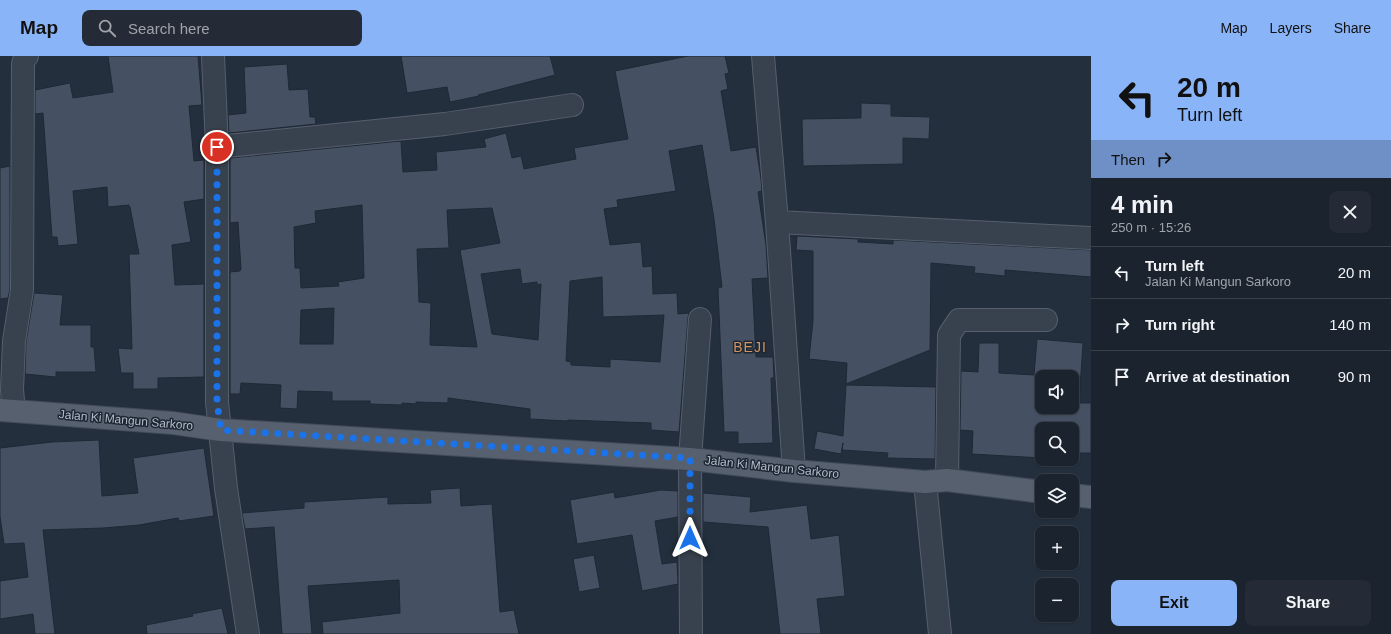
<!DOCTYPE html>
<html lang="en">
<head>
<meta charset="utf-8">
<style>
	body { margin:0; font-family:Helvetica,sans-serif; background:#242b36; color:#f1f3f6; height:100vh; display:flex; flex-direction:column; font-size:15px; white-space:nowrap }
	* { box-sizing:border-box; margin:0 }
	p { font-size:13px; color:#a0a4aa }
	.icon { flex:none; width:22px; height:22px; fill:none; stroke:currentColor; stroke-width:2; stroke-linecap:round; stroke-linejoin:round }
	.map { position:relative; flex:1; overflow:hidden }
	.details { display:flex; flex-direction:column; background:#1b232e; width:300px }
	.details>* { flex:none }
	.hud { background:#8ab4f8; color:#111; overflow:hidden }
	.buttons { position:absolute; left:1035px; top:314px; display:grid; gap:8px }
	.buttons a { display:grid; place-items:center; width:44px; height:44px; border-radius:8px; background:#1b232e; box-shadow:0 1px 3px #0004,0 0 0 1px #39404a; font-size:20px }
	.pin { position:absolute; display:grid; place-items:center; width:34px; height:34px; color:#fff; margin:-17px; border:2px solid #fff; border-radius:50%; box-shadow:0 1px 4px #0007 }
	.me { position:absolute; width:44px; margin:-22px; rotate:0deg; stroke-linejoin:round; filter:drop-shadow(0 0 3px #0008) }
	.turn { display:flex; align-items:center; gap:14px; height:84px; padding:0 20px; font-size:18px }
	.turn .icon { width:52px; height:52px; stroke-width:2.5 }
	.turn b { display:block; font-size:28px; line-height:34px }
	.then { display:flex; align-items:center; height:38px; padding:0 20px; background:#0003; gap:8px; font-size:15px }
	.round { display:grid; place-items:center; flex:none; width:42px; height:42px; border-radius:8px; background:#242b36 }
	.head { display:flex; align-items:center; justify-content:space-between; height:68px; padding:0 20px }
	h1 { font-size:24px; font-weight:700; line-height:30px }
	.primary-button { display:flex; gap:8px; margin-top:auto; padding:8px 20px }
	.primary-button a { flex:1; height:46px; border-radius:8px; background:#8ab4f8; color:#111; font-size:16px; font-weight:700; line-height:46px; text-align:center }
	.primary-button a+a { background:#242b36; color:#f1f3f6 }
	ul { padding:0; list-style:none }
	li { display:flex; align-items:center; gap:12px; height:52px; padding:0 20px; border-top:1px solid #39404a }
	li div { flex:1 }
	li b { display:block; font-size:15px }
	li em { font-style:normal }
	header { display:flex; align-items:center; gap:24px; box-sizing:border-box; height:56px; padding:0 20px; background:#8ab4f8; color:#111 }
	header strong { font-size:19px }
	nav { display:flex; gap:22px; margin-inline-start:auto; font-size:14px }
	.search { width:280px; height:36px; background:#242b36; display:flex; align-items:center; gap:10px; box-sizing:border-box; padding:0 14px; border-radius:8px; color:#a0a4aa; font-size:15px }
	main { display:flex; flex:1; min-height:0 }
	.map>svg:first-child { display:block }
	.building { fill:#455162; stroke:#1f2835; fill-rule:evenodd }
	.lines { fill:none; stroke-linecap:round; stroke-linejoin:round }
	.minor-casing { stroke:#565f6c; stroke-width:24 }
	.major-casing { stroke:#414a57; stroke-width:24 }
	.minor { stroke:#38414e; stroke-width:22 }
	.major { stroke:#56606e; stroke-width:22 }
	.route { stroke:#1a73e8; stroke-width:7; stroke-dasharray:0 12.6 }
	.labels { text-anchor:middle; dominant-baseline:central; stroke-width:3; stroke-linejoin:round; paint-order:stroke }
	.street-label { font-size:12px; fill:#b4bcc9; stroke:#1d2633 }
	.quarter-label { font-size:14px; letter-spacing:1px; fill:#d59563; stroke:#1d2633 }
</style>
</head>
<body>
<header>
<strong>Map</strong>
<div class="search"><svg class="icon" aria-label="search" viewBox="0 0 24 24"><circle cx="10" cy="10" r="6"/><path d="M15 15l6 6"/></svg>Search here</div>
<nav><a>Map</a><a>Layers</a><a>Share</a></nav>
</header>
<main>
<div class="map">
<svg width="1091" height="578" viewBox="0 0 1091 578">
	<rect width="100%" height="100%" fill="#242f3e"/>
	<path class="building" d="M108,0H198L202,49L189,50L194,105L204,104V143L184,146L191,186L172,189L175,229L204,228V321L158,322V333H133V317H121L118,292L132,293L129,198H139L130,151H129V149L108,151L107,131L73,135L78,188L58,190L57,181H52L43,57L35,58V34L70,27L73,42L113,36Z
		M401,0H550L555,19L478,39L479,40L450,46L447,31L407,37Z
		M688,0H725L729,17L725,18L728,33L721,35L731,95L756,91L761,123L762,135L758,136L766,189L768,222L752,223L756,301H773L774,322H771L773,387L738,388V376H724L718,232L722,231L714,163L702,89L669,95L676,135L617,144L618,151L604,153L610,189L641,186L643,211L652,210L653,238L677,237L678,258L689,257L688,262L679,376L651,374V367L568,364L567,365L530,363V353L448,342V347L416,346V348L402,347V349L370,348V345H332V336L298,335L297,353L280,352L281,329L241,327L240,338H230V216L240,215L241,213L238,166L230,167V102L401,85L403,116L437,114L436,96L486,91L484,83L506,77L512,102L521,100L524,113L576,103L574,92L628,83L615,15ZM362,149L364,222L338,226L339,230L301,232L300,212H295L294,171L316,167L315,155ZM492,152L500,187L460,194L477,291L430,289L431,247L419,246L417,193L449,192L447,154ZM520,213L522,228L537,226V229L541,228L538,284L492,278L481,218ZM602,221L603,261L664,259L660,306L610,303V311L571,309V306L566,305L570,225ZM334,252L333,288H300L301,254Z
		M287,8L289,34L308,33L310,61H315L316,68L229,77L228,59L246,57L244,11Z
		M861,47L891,48V60L930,61L929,83L903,82V108L803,110L802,63L861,62Z
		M10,110V233L8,242L0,243V112Z
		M797,180L858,183V186L893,188V184L1091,194V221L1005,214V220L974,217L975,211L931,207L930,294L846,328L847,307L809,303L813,265V195L796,194Z
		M34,237L63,239L60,269H91V291H94L96,316H56V321L25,318L26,286Z
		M1037,283L1083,287L1079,347H1091V397H1072V373H1042V402L972,398L973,375L960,374L961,315L978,316L979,287H999V317L1034,319ZM1042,321H1072V351H1042Z
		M846,329L936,331L935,403L887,402L888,397L842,394L843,387L841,398L814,393L817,375L843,380Z
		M99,384L102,440L138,437L133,402L204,392L214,460L179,465L178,462L139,469L103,472L43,474L55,578H35L33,558L0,563V525L28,521L24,487L4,488L0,460V392L52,386Z
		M460,432L461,450L492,448L500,556L514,554L519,578H323L322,566L400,557L399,524L308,530L312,578H282L274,471L245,473L242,457L304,452V446L388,441V448L431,447L430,434Z
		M661,434L678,435V461L655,465L662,508L677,506L678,528L642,535L632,479L577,488L570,444L614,436L615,442Z
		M703,437L751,441L750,456L807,449L811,483L839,479L845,540L817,543L821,578H780L768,471L703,466Z
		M594,499L600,532L579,536L573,503Z
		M222,552L228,578H147L146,569L193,560L192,558Z"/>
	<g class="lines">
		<defs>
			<path id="minor" d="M213,0L217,91V346L226,432L248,578
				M763,0L777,166L794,415
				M217,91L445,68L572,49
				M777,166L1091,182
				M14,355L12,334L14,285L22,234L23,8L25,1L27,0
				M947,424L949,279L959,264H1046
				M925,426L940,578
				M691,578L690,403L700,263"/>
			<path id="major" d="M0,354L173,367L221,374L690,403L794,415L925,426L947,424L1042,436
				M1072,439L1091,441"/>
		</defs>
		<use href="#minor" class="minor-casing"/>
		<use href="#major" class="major-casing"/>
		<use href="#minor" class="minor"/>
		<use href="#major" class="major"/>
	</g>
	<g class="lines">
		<path class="route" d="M217,91V346L221,374L690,402V482"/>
	</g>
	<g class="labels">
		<g class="street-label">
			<text transform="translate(126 364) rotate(5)">Jalan Ki Mangun Sarkoro</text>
			<text transform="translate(772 411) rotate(6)">Jalan Ki Mangun Sarkoro</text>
		</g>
		<g class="quarter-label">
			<text x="750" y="291">BEJI</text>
		</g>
	</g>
</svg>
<div class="buttons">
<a><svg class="icon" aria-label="sound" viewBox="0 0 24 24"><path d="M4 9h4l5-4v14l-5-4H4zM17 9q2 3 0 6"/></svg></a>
<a><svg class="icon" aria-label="search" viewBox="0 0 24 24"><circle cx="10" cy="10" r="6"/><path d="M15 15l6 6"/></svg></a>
<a><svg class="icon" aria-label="layers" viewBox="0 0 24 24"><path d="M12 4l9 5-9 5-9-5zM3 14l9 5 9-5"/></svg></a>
<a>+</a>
<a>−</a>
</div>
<div class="pin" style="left:217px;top:91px;background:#d93025"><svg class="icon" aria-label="arrive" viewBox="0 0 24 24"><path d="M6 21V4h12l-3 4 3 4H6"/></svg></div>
<svg class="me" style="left:690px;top:482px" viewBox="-20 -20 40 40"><path d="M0-17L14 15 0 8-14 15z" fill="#1a73e8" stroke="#fff" stroke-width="4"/></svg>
</div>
<section class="details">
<div class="hud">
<div class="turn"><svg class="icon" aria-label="left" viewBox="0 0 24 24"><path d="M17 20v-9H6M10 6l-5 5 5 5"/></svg><div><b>20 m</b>Turn left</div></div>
<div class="then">Then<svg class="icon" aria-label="right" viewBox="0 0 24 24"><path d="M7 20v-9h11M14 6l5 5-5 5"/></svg></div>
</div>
<div class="head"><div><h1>4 min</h1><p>250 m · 15:26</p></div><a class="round"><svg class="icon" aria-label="close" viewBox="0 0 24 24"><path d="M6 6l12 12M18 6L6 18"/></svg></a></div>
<ul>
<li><svg class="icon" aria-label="left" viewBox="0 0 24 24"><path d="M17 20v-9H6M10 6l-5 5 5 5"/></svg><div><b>Turn left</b><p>Jalan Ki Mangun Sarkoro</p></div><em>20 m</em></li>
<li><svg class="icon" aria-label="right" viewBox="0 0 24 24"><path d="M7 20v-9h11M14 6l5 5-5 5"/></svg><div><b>Turn right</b></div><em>140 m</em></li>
<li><svg class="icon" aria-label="arrive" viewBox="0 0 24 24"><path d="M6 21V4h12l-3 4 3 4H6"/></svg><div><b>Arrive at destination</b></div><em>90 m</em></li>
</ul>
<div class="primary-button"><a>Exit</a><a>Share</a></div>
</section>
</main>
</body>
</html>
